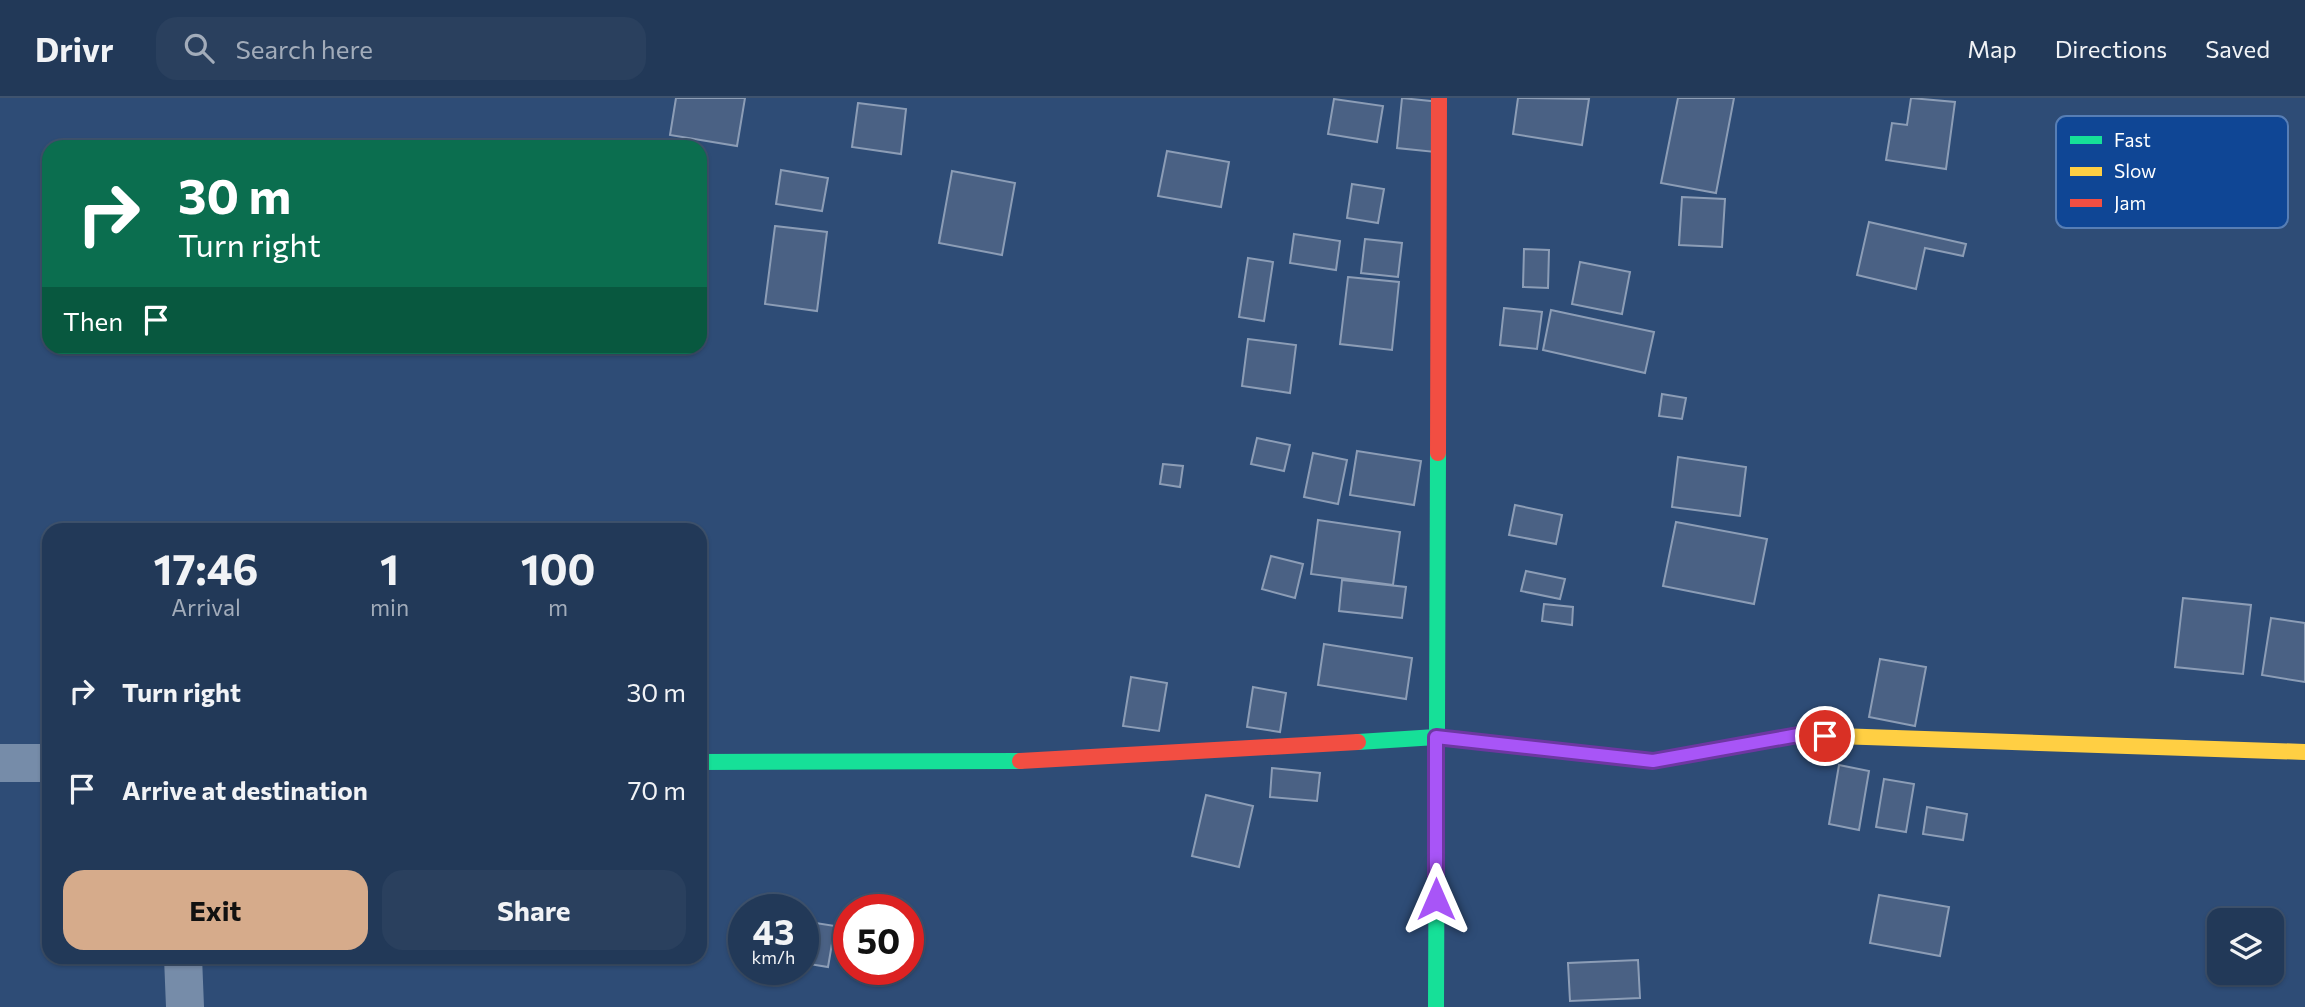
<!DOCTYPE html>
<html lang="en">
<head>
<meta charset="utf-8">
<style>
	body { margin:0; font-family:Commissioner,sans-serif; background:#2a405e; color:#f1f3f6; height:100vh; display:flex; flex-direction:column; font-size:26px; white-space:nowrap }
	* { box-sizing:border-box; margin:0 }
	p { font-size:23px; color:#a2acba }
	.icon { flex:none; width:38px; height:38px; fill:none; stroke:currentColor; stroke-width:2; stroke-linecap:round; stroke-linejoin:round }
	.map { position:relative; flex:1; overflow:hidden }
	.sheet { position:absolute; left:42px; top:425px; width:665px; height:441px; display:flex; flex-direction:column; background:#223958; border-radius:21px; box-shadow:0 2px 5px #0004,0 0 0 2px #3f536e }
	.sheet>* { flex:none }
	.guide { position:absolute; left:42px; top:42px; width:665px; height:214px; border-radius:21px; box-shadow:0 2px 5px #0004,0 0 0 2px #3f536e; background:#0b6e4f; color:#fff; overflow:hidden }
	.buttons { position:absolute; left:2207px; top:810px; display:grid; gap:14px }
	.buttons a { display:grid; place-items:center; width:77px; height:77px; border-radius:14px; background:#223958; box-shadow:0 2px 5px #0004,0 0 0 2px #3f536e; font-size:35px }
	.speed { position:absolute; left:728px; top:796px; display:flex; gap:14px; font-size:35px; font-weight:700; text-align:center }
	.speed>* { display:grid; place-content:center; width:91px; height:91px; border-radius:50%; background:#223958; box-shadow:0 2px 5px #0004,0 0 0 2px #3f536e; line-height:1 }
	.speed small { font-size:18px; font-weight:400 }
	.speed .limit { border:10px solid #d22; background:#fff; color:#111 }
	.pin { position:absolute; display:grid; place-items:center; width:60px; height:60px; color:#fff; margin:-30px; border:4px solid #fff; border-radius:50%; box-shadow:0 2px 7px #0007 }
	.me { position:absolute; width:77px; margin:-38px; rotate:0deg; stroke-linejoin:round; filter:drop-shadow(0 0 5px #0008) }
	.turn { display:flex; align-items:center; gap:24px; height:147px; padding:0 21px; font-size:32px }
	.turn .icon { width:91px; height:91px; stroke-width:2.5 }
	.turn b { display:block; font-size:49px; line-height:60px }
	.then { display:flex; align-items:center; height:66px; padding:0 21px; background:#0003; gap:14px; font-size:26px }
	.eta { display:flex; justify-content:space-evenly; align-items:center; height:119px; text-align:center }
	.eta b { font-size:42px; font-weight:700; line-height:49px }
	.action { display:flex; gap:14px; margin-top:auto; padding:14px 21px }
	.action a { flex:1; height:80px; border-radius:21px; background:#d6ab8b; color:#111; font-size:28px; font-weight:700; line-height:80px; text-align:center }
	.action a+a { background:#2a405e; color:#f1f3f6 }
	ul { padding:0; list-style:none }
	li { display:flex; align-items:center; gap:21px; height:98px; padding:0 21px }
	li div { flex:1 }
	li b { display:block; font-size:26px }
	li em { font-style:normal }
	header { display:flex; align-items:center; gap:42px; box-sizing:border-box; height:98px; padding:0 35px; background:#223958; border-bottom:2px solid #3f536e }
	header strong { font-size:33px }
	nav { display:flex; gap:38px; margin-inline-start:auto; font-size:24px }
	.search { width:490px; height:63px; background:#2a405e; display:flex; align-items:center; gap:18px; box-sizing:border-box; padding:0 24px; border-radius:21px; color:#a2acba; font-size:26px }
	.map>svg:first-child { display:block }
	.building { fill:#4a6184; stroke:#8c9db6; stroke-width:2 }
	.lines { fill:none; stroke-linecap:round; stroke-linejoin:round }
	.street { stroke:#768ca9; stroke-width:38 }
	.fast { stroke:#16e098; stroke-width:16 }
	.slow { stroke:#ffcf43; stroke-width:16 }
	.jam { stroke:#f24e42; stroke-width:16 }
	.route-casing { stroke:#6d37a1; stroke-width:18 }
	.route { stroke:#a855f7; stroke-width:12 }
	.key { fill:#0f4695; stroke:#577eb5; stroke-width:2 }
	.key-label { font-size:19px; fill:#fff }
</style>
</head>
<body>
<header>
<strong>Drivr</strong>
<div class="search"><svg class="icon" aria-label="search" viewBox="0 0 24 24"><circle cx="10" cy="10" r="6"/><path d="M15 15l6 6"/></svg>Search here</div>
<nav><a>Map</a><a>Directions</a><a>Saved</a></nav>
</header>
<div class="map">
<svg width="2305" height="909" viewBox="0 0 2305 909">
	<rect width="100%" height="100%" fill="#2e4c76"/>
	<path class="building" d="M676,0H745L737,48L670,37Z
		M1402,0L1440,4L1435,54L1397,50Z
		M1518,0L1589,1L1582,47L1513,36Z
		M1678,0H1734L1716,95L1661,85Z
		M1911,0L1955,4L1946,71L1886,62L1892,25L1907,27Z
		M1334,1L1383,8L1377,44L1328,36Z
		M858,5L906,11L901,56L852,49Z
		M1167,53L1229,64L1221,109L1158,98Z
		M781,72L828,80L822,113L776,106Z
		M952,73L1015,85L1002,157L939,145Z
		M1352,86L1384,91L1378,125L1347,120Z
		M1682,99L1725,101L1722,149L1679,147Z
		M1869,124L1966,146L1963,158L1925,150L1916,191L1857,177Z
		M775,128L827,134L817,213L765,206Z
		M1294,136L1340,143L1336,172L1290,165Z
		M1365,141L1402,145L1398,179L1361,175Z
		M1524,151L1549,152L1548,190L1523,189Z
		M1248,160L1273,164L1264,223L1239,219Z
		M1580,164L1630,174L1622,216L1572,206Z
		M1348,179L1399,184L1392,252L1340,246Z
		M1504,210L1542,214L1537,251L1500,247Z
		M1551,212L1654,234L1645,275L1543,252Z
		M1248,241L1296,247L1290,295L1242,288Z
		M1662,296L1686,300L1682,321L1659,318Z
		M1257,340L1290,347L1284,373L1251,366Z
		M1357,353L1421,363L1414,407L1350,397Z
		M1313,355L1347,362L1338,406L1304,399Z
		M1678,359L1746,369L1740,418L1672,409Z
		M1163,366L1183,368L1180,389L1160,386Z
		M1515,407L1562,417L1556,446L1509,437Z
		M1318,422L1400,434L1393,487L1311,476Z
		M1676,424L1767,441L1754,506L1663,488Z
		M1271,458L1303,466L1295,500L1262,491Z
		M1526,473L1565,481L1560,501L1521,493Z
		M1342,482L1406,489L1402,520L1339,513Z
		M2183,500L2251,507L2243,576L2175,569Z
		M1544,506L1573,509L1572,527L1542,523Z
		M2271,520L2305,525V584L2262,577Z
		M1324,546L1412,560L1406,601L1318,587Z
		M1880,561L1926,569L1915,628L1869,619Z
		M1131,579L1167,585L1159,633L1123,628Z
		M1253,589L1286,595L1280,634L1247,629Z
		M1839,667L1869,673L1859,732L1829,726Z
		M1272,670L1320,675L1317,703L1270,699Z
		M1884,681L1914,686L1906,734L1876,729Z
		M1206,697L1253,708L1239,769L1192,758Z
		M1927,709L1967,716L1963,742L1923,736Z
		M1879,797L1949,809L1940,858L1870,845Z
		M803,823L835,828L828,869L803,865Z
		M1638,862L1640,900L1570,903L1568,865Z"/>
	<g class="lines">
		<path class="street" d="M0,665H49
			M183,859L185,909"/>
		<path class="fast" d="M1358,644L1436,639L1653,663L1798,637L1837,638
			M700,664L1020,663
			M1436,909L1438,355"/>
		<path class="slow" d="M1837,638L2305,654"/>
		<path class="jam" d="M1438,355L1439,0
			M1020,663L1358,644"/>
	</g>
	<g class="lines">
		<defs>
			<path id="route" d="M1436,801V639L1653,663L1798,637L1825,638"/>
		</defs>
		<use href="#route" class="route-casing"/>
		<use href="#route" class="route"/>
	</g>
	<rect x="2056" y="18" width="232" height="112" rx="10" class="key"/>
	<rect x="2070" y="38" width="32" height="8" fill="#16e098"/>
	<rect x="2070" y="69" width="32" height="9" fill="#ffcf43"/>
	<rect x="2070" y="101" width="32" height="8" fill="#f24e42"/>
	<g class="key-label">
		<text x="2114" y="49">Fast</text>
		<text x="2114" y="80">Slow</text>
		<text x="2114" y="112">Jam</text>
	</g>
</svg>
<div class="buttons">
<a><svg class="icon" aria-label="layers" viewBox="0 0 24 24"><path d="M12 4l9 5-9 5-9-5zM3 14l9 5 9-5"/></svg></a>
</div>
<div class="speed"><div>43<small>km/h</small></div><div class="limit">50</div></div>
<div class="pin" style="left:1825px;top:638px;background:#d93025"><svg class="icon" aria-label="arrive" viewBox="0 0 24 24"><path d="M6 21V4h12l-3 4 3 4H6"/></svg></div>
<svg class="me" style="left:1436px;top:801px" viewBox="-20 -20 40 40"><path d="M0-17L14 15 0 8-14 15z" fill="#a855f7" stroke="#fff" stroke-width="4"/></svg>
<div class="guide">
<div class="turn"><svg class="icon" aria-label="right" viewBox="0 0 24 24"><path d="M7 20v-9h11M14 6l5 5-5 5"/></svg><div><b>30 m</b>Turn right</div></div>
<div class="then">Then<svg class="icon" aria-label="arrive" viewBox="0 0 24 24"><path d="M6 21V4h12l-3 4 3 4H6"/></svg></div>
</div>
<section class="sheet">
<div class="eta">
<div><b>17:46</b><p>Arrival</p></div>
<div><b>1</b><p>min</p></div>
<div><b>100</b><p>m</p></div>
</div>
<ul>
<li><svg class="icon" aria-label="right" viewBox="0 0 24 24"><path d="M7 20v-9h11M14 6l5 5-5 5"/></svg><div><b>Turn right</b></div><em>30 m</em></li>
<li><svg class="icon" aria-label="arrive" viewBox="0 0 24 24"><path d="M6 21V4h12l-3 4 3 4H6"/></svg><div><b>Arrive at destination</b></div><em>70 m</em></li>
</ul>
<div class="action"><a>Exit</a><a>Share</a></div>
</section>
</div>
</body>
</html>
